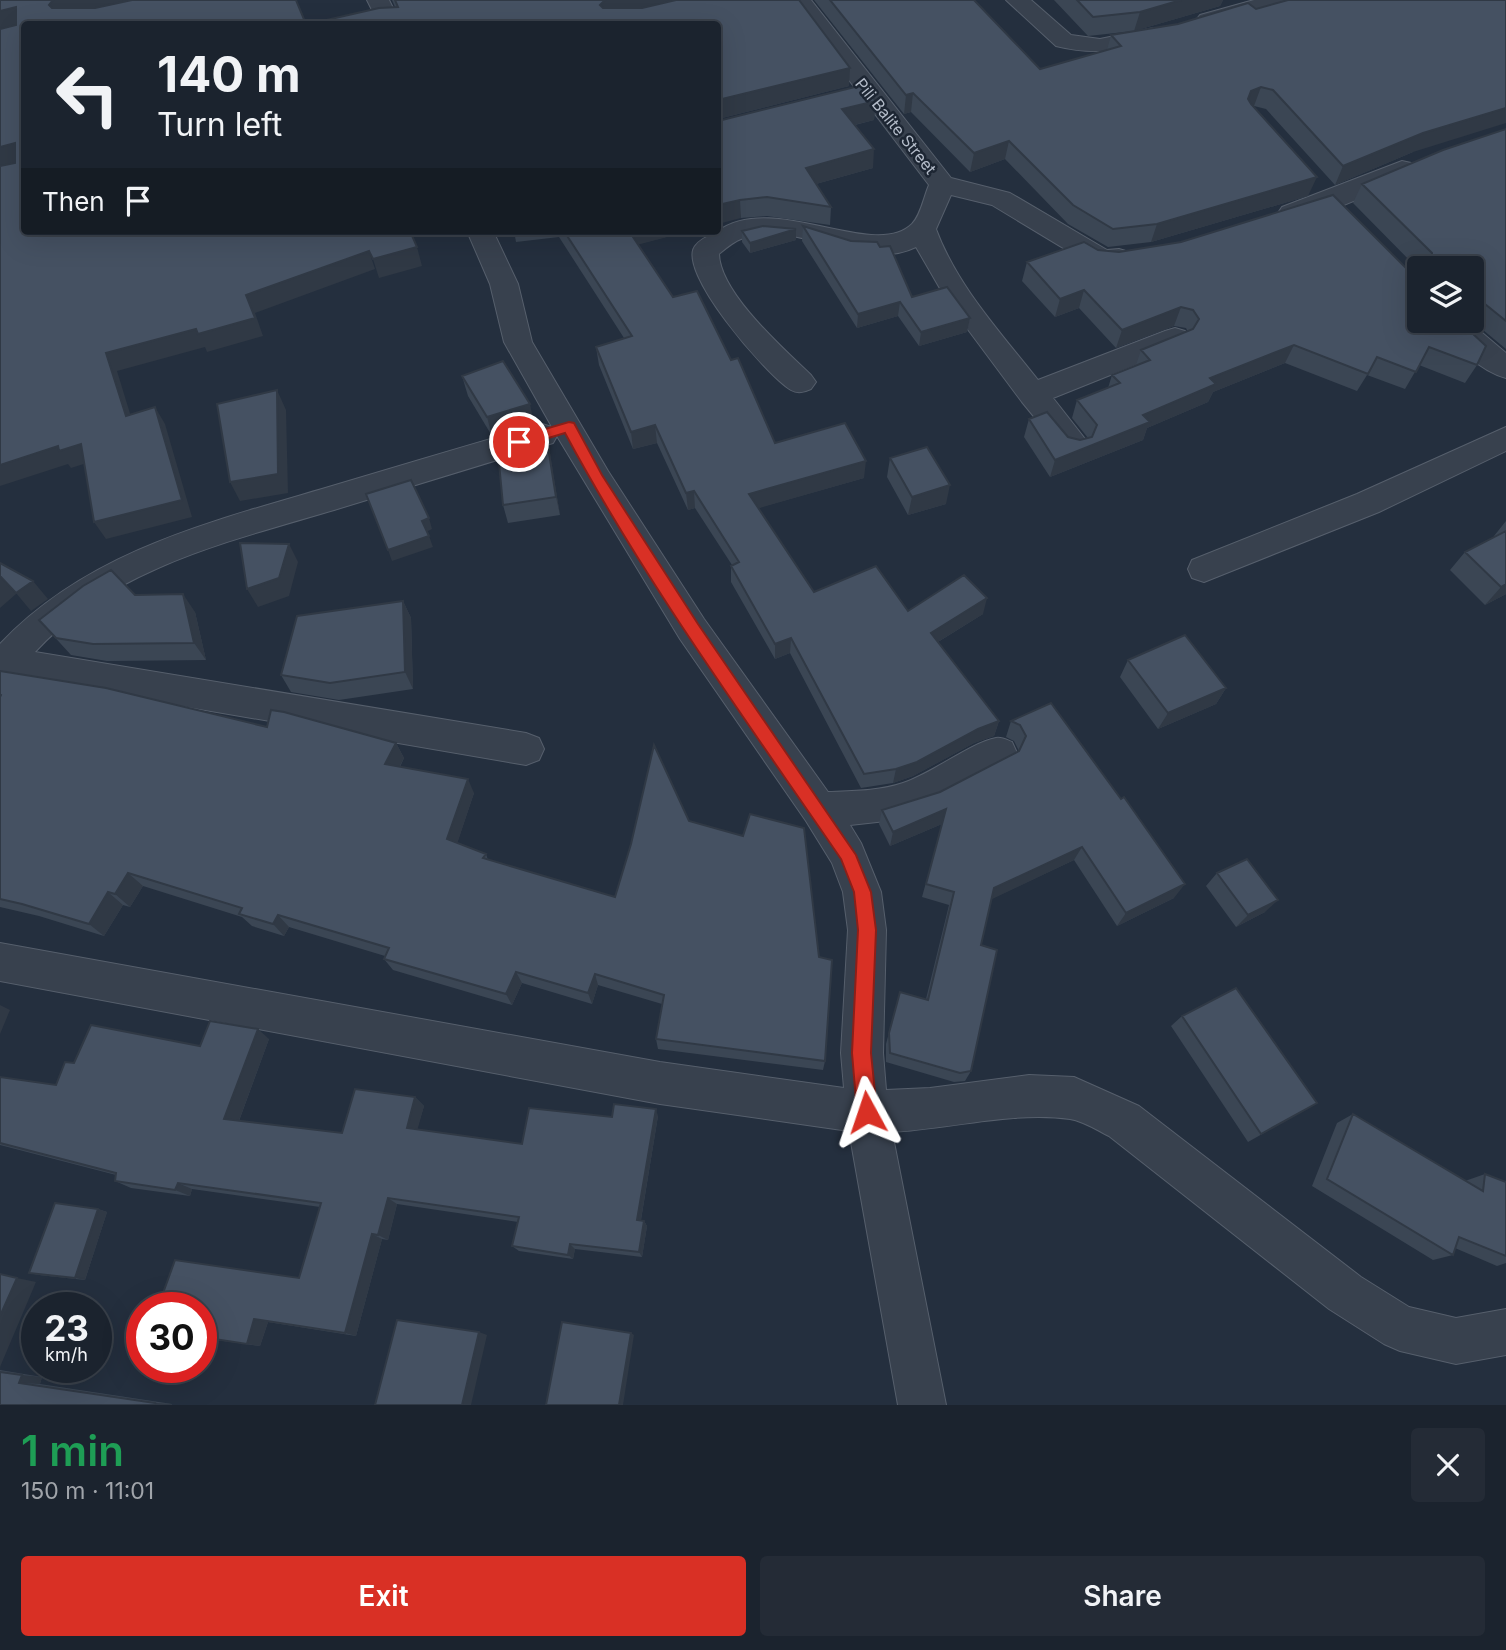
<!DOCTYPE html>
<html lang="en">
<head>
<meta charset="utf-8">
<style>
	body { margin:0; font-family:Inter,sans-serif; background:#242b36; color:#f1f3f6; height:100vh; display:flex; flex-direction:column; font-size:26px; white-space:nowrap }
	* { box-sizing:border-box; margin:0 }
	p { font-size:23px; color:#a0a4aa }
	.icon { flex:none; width:38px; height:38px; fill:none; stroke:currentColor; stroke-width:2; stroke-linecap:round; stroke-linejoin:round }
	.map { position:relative; height:1405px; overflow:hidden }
	.side { display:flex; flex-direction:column; background:#1b232e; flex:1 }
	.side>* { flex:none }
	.top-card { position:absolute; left:21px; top:21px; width:700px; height:214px; border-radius:7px; box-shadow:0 7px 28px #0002,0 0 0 2px #39404a; background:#1b232e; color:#f1f3f6; overflow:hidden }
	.fabs { position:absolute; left:1407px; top:256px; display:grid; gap:14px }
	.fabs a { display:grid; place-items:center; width:77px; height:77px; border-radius:7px; background:#1b232e; box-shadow:0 7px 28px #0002,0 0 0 2px #39404a; font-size:35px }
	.speed { position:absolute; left:21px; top:1292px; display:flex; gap:14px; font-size:35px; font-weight:700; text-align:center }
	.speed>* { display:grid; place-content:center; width:91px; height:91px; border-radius:50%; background:#1b232e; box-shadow:0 7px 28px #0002,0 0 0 2px #39404a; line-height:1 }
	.speed small { font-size:18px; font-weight:400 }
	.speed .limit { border:10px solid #d22; background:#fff; color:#111 }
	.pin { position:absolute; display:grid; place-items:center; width:60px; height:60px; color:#fff; margin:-30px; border:4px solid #fff; border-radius:50%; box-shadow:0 2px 7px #0007 }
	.me { position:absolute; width:77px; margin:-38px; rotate:355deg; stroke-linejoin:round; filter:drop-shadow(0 0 5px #0008) }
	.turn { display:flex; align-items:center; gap:24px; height:147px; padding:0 21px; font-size:32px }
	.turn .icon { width:91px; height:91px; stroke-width:2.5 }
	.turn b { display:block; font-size:49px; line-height:60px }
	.then { display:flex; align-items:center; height:66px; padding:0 21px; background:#0003; gap:14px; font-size:26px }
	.round { display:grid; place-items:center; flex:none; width:74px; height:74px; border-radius:7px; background:#242b36 }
	.head { display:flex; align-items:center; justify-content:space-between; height:119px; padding:0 21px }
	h1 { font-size:42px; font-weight:600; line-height:52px; color:#1e9e55 }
	.action { display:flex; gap:14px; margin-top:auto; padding:14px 21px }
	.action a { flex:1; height:80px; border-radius:7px; background:#d93025; color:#fff; font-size:28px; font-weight:600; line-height:80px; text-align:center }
	.action a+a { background:#242b36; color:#f1f3f6 }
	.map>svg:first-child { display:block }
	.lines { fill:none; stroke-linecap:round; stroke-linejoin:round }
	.minor-casing { stroke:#565f6c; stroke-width:2 }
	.minor { fill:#38414e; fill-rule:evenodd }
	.wall { fill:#3b4654 }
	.shaded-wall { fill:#303945 }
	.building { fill:#455162; stroke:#303945; stroke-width:2 }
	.route { fill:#d93025; stroke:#8d1f18; stroke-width:2 }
	.labels { text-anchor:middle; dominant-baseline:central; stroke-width:5; stroke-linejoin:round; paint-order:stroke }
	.far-street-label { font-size:16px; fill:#b4bcc9; stroke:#1d2633 }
</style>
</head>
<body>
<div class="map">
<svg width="1506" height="1405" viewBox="0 0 1506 1405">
	<rect width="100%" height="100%" fill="#242f3e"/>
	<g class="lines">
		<defs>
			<path id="minor" d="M367,0H389L401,24H379Z
				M788,0H811L951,178L1010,193L1107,250L1119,249L1129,252L1133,258L1129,264L1103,269L1093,266L992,205L951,195L936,229C957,286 1001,333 1038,380L1165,331L1175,328L1185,331L1189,338L1185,345L1053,398L1089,444L1085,452L1074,455L1063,452L1022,402L949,304L916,247C860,274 797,217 741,239C733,242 725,249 719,254C720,293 784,349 811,375L816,382L811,389C804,392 798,394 791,390C768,377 673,268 696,245C701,238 712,235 718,231C774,191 874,261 912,224C921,215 924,196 929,185Z
				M1006,0H1031L1071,35L1100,39L1154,28L1162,30L1166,35L1162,40C1123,50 1096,56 1056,46Z
				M1254,0H1291L1288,5L1208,27L1200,25L1196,20L1200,15Z
				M1402,161L1411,163L1415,169L1411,175C1384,187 1308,226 1282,219L1278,213L1282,207Z
				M467,231H493L518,284L532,342L608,471L704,619L828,792C854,791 879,791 903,783C933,773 970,743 996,738C1002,737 1007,740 1012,742L1017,753L1012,764L935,804L886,821L850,825L861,843L881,892L886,930L883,1053L886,1090L930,1088L1029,1075L1074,1077L1139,1106L1361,1277L1409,1307L1456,1318L1506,1309V1355L1456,1364L1400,1351L1384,1344L1329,1309L1109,1136C1097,1130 1083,1121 1070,1119C1013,1111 949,1129 892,1132L946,1405H898L849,1131L660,1104L0,981V943L660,1062L844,1088L841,1053L848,930L843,892L832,863L806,821L680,639L557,436L553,443C480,465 407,488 334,510C230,541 112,568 35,652L526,733L539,738L544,749L539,760L526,765L13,677L0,681V644C86,553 206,523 322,489C395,467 469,445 542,424L552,427L504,342L490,284Z
				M1436,320H1467L1506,353V378C1480,371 1450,343 1436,320Z
				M1506,427V451L1379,512L1204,582L1192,578L1188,569L1192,560L1357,494Z"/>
		</defs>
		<use href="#minor" class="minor-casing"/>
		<use href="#minor" class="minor"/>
	</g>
	<path class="wall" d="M392,0H799L849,86L718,119V24L395,7Z
		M814,0H974L1040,69L1107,50L1111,35L1178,24L1413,152L1335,185L1266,109L1254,106H1253L1308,196L1151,242L1108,247L1068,224L1005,159L970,172L911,112L904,114Z
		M1054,0H1223L1220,6L1134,31L1088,36Z
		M876,101L874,120L855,125L873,168L816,184L831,207L830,225L767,216L741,218L718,121Z
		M1506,129V349L1471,320L1472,268H1419V270L1353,203L1362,184Z
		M803,226L912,297L970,318L967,332L919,346L898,316L857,328L802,241Z
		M796,229V240L750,253L742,242V231Z
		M514,231H690L638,244L673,297L731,360L775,443L864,478L758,508L814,592L908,611L983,614L938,642L999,721L994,736L974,743L913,776L893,783L861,788L790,653L775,659L731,582V566L732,565L695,508L688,510L657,443L633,449L599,365L596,347L624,338L559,237L516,242Z
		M1098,250L1418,280L1477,365L1465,383L1419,365L1405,389L1367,375L1357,391L1285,363L1213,392L1208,402L1147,428L1143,440L1050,477L1024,437L1029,419L1068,437L1080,440L1088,438L1072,418L1077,400L1108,388L1112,375L1136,365L1141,350L1188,332L1186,328L1174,326L1116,348L1079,308L1055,317L1022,281L1027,262Z
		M462,376L534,424L492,436L468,396Z
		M545,428L560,515L508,523L503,505Z
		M890,458L946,504L908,515L887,477Z
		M1506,521V594L1485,605L1450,570L1465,552L1495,537L1494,536Z
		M135,595L195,612L206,660L107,661L71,655L39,620Z
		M403,601L411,618L413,689L339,700L291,692L281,675Z
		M1128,660L1226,688L1216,704L1158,729L1120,677Z
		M0,671L267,727L396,743L404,758L400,767L474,793L457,843L486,854L488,860L615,897L689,821L825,1061L823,1070L658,1049L656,1039L662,1004L598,985L592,1004L522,983L512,1005L393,970L384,959L385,956L289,927L284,936L252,926L242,917L143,886L130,907L123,905L104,936L39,916L0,907Z
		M1051,703L1174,898L1117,926L1074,860L991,899L981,945L971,1071L965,1081L954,1082L886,1062V1044L900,992L926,999L949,905L922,897L942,824L890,846L879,824L882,810L940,792L1019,751L1014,741L1006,737L1011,721Z
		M1217,873L1265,912L1236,927L1206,886Z
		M1182,1016L1317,1103L1248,1142L1171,1026Z
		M269,1039L239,1121L342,1133L415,1097L424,1106L417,1129L522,1144L612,1117L658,1116L641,1220L644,1221L647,1226L642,1257L575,1249L573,1259L519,1251L512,1246L518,1222L397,1204L388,1240L382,1239L356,1336L268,1322L260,1346L201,1338L299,1278L320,1207L192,1189L190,1196L131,1188L115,1181L116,1175L0,1145V1077L56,1085L74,1063L200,1046Z
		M1353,1114L1465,1181L1485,1174L1506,1182V1263L1497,1266L1455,1248L1453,1255L1433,1260L1312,1186L1337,1123Z
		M98,1209L107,1212L85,1280L39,1275L29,1273Z
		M0,1370L42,1377L40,1384L172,1404L171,1405H0Z"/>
	<path class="shaded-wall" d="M53,0H140L64,16L49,5Z
		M605,0H677L608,16L600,5Z
		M1181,0H1223L1220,6L1134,31L1140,12Z
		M16,7L25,24L0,32V11Z
		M850,68L849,86L718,119V100Z
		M1261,87L1254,106L1244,110L1251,91Z
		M913,93L911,112L904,114L906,95Z
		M876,101L874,120L841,128L842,109Z
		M1506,108V123L1413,152L1335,185L1343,166L1423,133Z
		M1009,141L1005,159L970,172L974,153Z
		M15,143L24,160L0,168V147Z
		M874,149L873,168L805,187L806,168Z
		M1317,177L1308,196L1151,242L1157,224Z
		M740,200L741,218L718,224V205Z
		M796,229V240L750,253V243Z
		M408,231H433V232L410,237Z
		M627,231H690L629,247Z
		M417,247L422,266L379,278L373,259Z
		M369,251L375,269L255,313L263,336L207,352L205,347L117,371L136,433L126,416L106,353L246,295Z
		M1084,290L1079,308L1055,317L1060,299Z
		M900,302L898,316L857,328L858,314Z
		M1181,307L1174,326L1116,348L1122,330Z
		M970,318L967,332L919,346L921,332Z
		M1294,345L1285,363L1213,392L1208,402L1147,428L1143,440L1050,477L1055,460L1143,415L1210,378Z
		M277,390L286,410L288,493L240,501L230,482Z
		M530,404L534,424L492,436L487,417Z
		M155,407L165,424L192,517L106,539L94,522Z
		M655,425L657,443L633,449L631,432Z
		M545,428L549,447L560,515L556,497Z
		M81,444L93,461L71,468L68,464L0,486V494V465L58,446Z
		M866,461L864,478L749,511V494Z
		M950,485L946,504L908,515L912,497Z
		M694,491L695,508L688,510L686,493Z
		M429,518L432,529L426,532L422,521Z
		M429,536L433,547L392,561L388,550Z
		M289,544L298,562L289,596L258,607L247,589Z
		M0,576L16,594L0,608Z
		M33,581L48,599L31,611L16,593Z
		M1506,584V594L1485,605L1501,587Z
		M183,594L195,612L206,660L194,643Z
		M987,598L983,614L928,648L931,633Z
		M403,601L411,618L413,689L405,672Z
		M791,638L790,653L775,659V644Z
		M1226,688L1216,704L1158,729L1168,713Z
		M999,721L994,736L974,743L913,776L893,783L896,769L978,729Z
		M396,743L404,758L393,779L385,764Z
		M468,779L474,793L454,853L447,839Z
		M946,809L942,824L890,846L893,832Z
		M1082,847L1074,860L988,901L994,888Z
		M128,873L143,886L130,907L115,894Z
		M1185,884L1174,898L1117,926L1126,913Z
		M108,892L123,905L104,936L89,924Z
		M1278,900L1265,912L1236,927L1248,915Z
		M278,915L289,927L284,936L273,924Z
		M516,972L522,983L512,1005L506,994Z
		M595,974L598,985L592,1004L588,993Z
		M0,1005L10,1010L0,1034Z
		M258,1029L269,1039L237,1126L224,1119Z
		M415,1097L424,1106L416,1135L407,1128Z
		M656,1109L658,1116L640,1225L637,1220Z
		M178,1183L192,1189L190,1196L175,1190Z
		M388,1198L397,1204L388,1240L378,1235Z
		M98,1209L107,1212L85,1280L75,1278Z
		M644,1221L647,1226L642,1257L639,1252Z
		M372,1234L382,1239L356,1336L345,1333Z
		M570,1244L575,1249L573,1259L568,1255Z
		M17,1278L36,1282L0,1367V1316Z
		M254,1319L268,1322L260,1346L247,1344Z
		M479,1332L487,1335L471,1405H462Z
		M631,1333L634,1335L623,1405H619Z
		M22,1375L42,1377L40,1384L19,1383Z
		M155,1403L172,1404L171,1405H154Z"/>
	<path class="building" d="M0,0H53L49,5L52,8H95L132,0H296L306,24H24V231H410L417,247L373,259L369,251L246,295L255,318L198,334L196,329L106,353L126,416L155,407L182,500L94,522L81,444L59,451L58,446L0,465V166L15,163V143L0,147V29L16,25V7L0,11Z
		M395,0H605L600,5L603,8H642L676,0H799L850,68L718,100V24H309L379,8L398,7Z
		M830,0H974L1040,69L1121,46L1111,35L1178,24L1248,3L1256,9L1288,0H1506V108L1423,133L1343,166L1273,90L1261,87L1251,91L1248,99L1251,104L1317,177L1157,224L1113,229L1073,205L1009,141L974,153L913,93L906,95Z
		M1077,0H1181L1140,12L1093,17Z
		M863,85L876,101L842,109L874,149L806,168L831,207L767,197L740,200L718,205V121Z
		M1506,129V321L1480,300H1472V268H1432V253L1362,184L1443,150Z
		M1333,195L1418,280H1419V320H1458L1486,346L1477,365L1429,347L1416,372L1377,357L1368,374L1294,345L1210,378L1216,384L1143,415L1150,422L1055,460L1029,419L1047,412L1068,437L1080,440L1092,437L1097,425L1077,400L1120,383L1112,375L1150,360L1141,350L1193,329L1199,319L1193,310L1181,307L1122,330L1084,290L1060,299L1027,262L1084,242L1098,250L1119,252L1181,242Z
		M763,226L796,229L750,243L742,231Z
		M803,226L851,241L877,242L880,247L890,246L912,297L947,287L970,318L921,332L900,302L858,314Z
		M564,231H629L673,297L697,291L731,360L738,358L775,443L845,423L866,461L749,494L814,592L876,566L908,611L964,575L987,598L931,633L999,721L978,729L917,762L896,769L864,774L791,638L775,644L731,566L739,562L694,491L686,493L655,425L631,432L596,347L632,336Z
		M503,361L530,404L487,417L462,376Z
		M277,390L278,474L230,482L217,404Z
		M545,428L556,497L503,505L497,442Z
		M927,447L950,485L912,497L890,458Z
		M411,480L429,518L422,521L429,536L388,550L366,494Z
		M1506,531V584L1501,587L1465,552Z
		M240,543L289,544L279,578L247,589Z
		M0,563L33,581L16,593L0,576Z
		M111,570L135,595L183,594L194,643L93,644L56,638L39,620L83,586Z
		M403,601L405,672L330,683L281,675L297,616Z
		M1185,635L1226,688L1168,713L1128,660Z
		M0,671L106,688L267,727L271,710L284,712L396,743L385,764L468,779L447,839L486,854L483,858L615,897L631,844L654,745L689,821L743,836L750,814L804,828L819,957L832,960L825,1061L656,1039L664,995L595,974L588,993L516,972L506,994L384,959L389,948L278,915L273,924L239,914L242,908L128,873L115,894L108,892L89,924L22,904L0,899V697L1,695L0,694Z
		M1051,703L1121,799L1124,797L1185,884L1126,913L1082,847L994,888L981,945L997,950L971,1071L960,1073L890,1053L889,1033L900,992L928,1000L954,892L926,884L946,809L893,832L882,810L940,792L1019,751L1026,736L1020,725L1011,721Z
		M1247,859L1278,900L1248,915L1217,873Z
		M1236,988L1317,1103L1261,1134L1182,1016Z
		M210,1021L258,1029L224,1119L342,1133L355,1089L415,1097L407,1128L522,1144L529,1108L612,1117L614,1104L656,1109L637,1220L644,1221L639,1252L570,1244L568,1255L512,1246L519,1217L388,1198L378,1235L372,1234L345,1333L254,1319L247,1344L201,1337V1307H158L175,1260L299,1278L321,1203L178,1183L175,1190L115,1181L116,1173L0,1143V1077L56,1085L65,1062L74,1063L91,1025L200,1046Z
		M1353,1114L1483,1191L1485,1174L1506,1182V1256L1459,1237L1453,1255L1327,1179Z
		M55,1203L98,1209L75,1278L29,1273Z
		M0,1274L17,1278L0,1316Z
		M397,1320L479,1332L462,1405H375Z
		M562,1322L631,1333L619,1405H546Z
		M0,1372L22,1375L19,1383L155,1403L154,1405H0Z"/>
	<path class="route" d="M569,422L574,423L602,475L698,624L856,855L871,892L876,930L871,1053L877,1112L874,1119L867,1122L860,1119L857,1112L852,1053L858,930L854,892L841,859C746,720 645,582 565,433L519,447L512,442L514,438Z"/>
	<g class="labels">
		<g class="far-street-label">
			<text transform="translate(896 126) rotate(51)">Pili Balite Street</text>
		</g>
	</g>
</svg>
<div class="fabs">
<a><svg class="icon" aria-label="layers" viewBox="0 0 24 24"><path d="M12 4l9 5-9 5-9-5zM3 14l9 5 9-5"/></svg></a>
</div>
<div class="speed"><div>23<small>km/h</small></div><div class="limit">30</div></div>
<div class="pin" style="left:519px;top:442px;background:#d93025"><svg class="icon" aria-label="arrive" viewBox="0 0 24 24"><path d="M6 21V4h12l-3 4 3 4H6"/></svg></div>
<svg class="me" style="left:867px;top:1112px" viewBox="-20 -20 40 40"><path d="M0-17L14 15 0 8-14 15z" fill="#d93025" stroke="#fff" stroke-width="4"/></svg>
<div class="top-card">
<div class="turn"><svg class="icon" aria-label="left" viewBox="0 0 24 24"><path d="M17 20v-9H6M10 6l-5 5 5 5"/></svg><div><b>140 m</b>Turn left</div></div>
<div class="then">Then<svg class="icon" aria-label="arrive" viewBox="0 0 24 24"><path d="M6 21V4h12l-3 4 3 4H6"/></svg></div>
</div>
</div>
<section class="side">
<div class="head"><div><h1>1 min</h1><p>150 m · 11:01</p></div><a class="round"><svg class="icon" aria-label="close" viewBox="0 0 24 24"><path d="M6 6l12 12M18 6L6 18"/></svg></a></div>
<div class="action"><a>Exit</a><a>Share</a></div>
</section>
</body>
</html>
